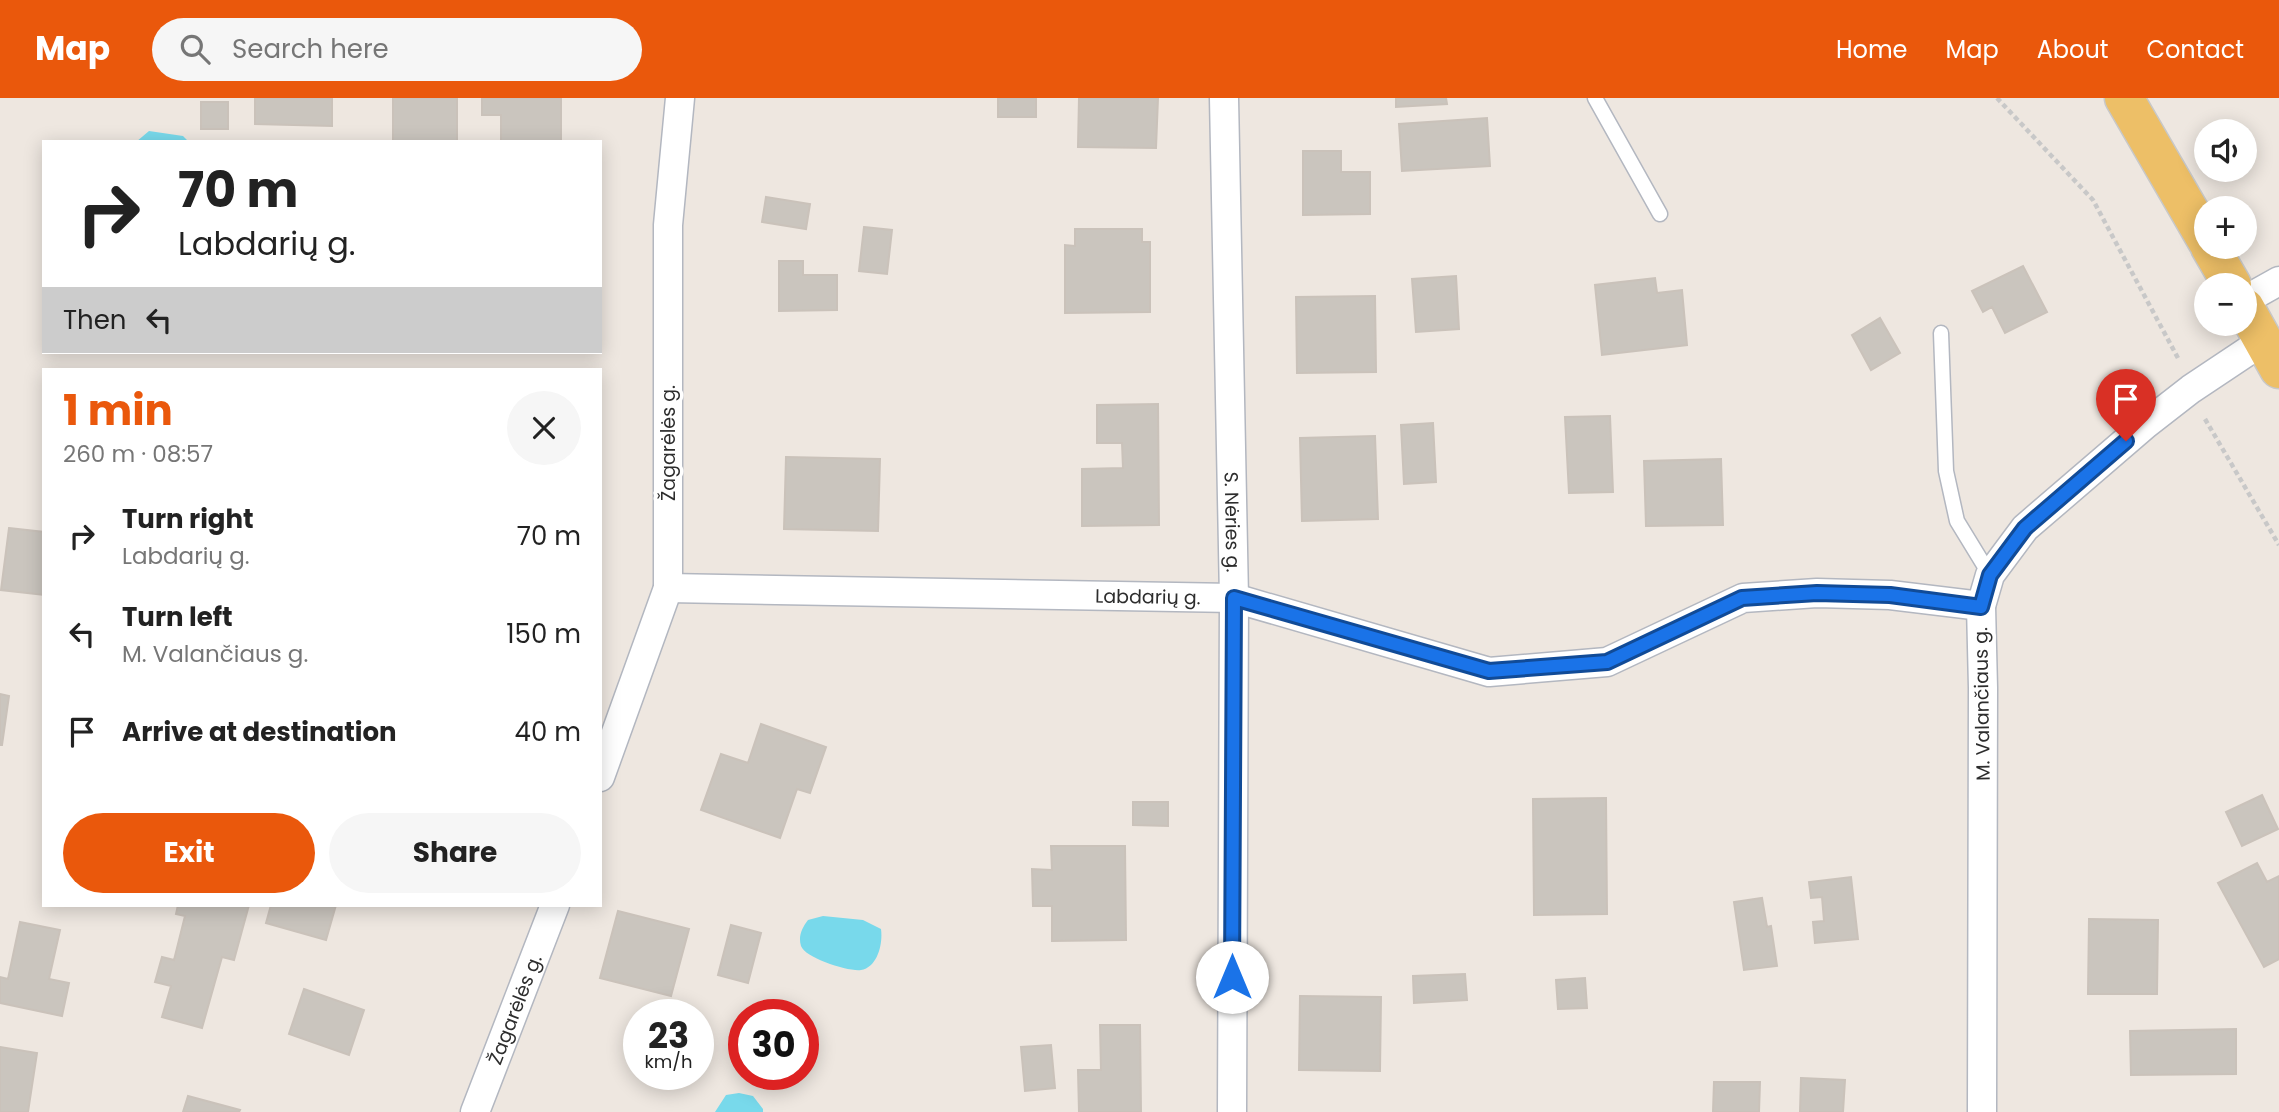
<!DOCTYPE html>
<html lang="en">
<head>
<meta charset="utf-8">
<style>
	body { margin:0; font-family:Poppins,sans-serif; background:#f6f6f6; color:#222; height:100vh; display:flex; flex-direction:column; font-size:26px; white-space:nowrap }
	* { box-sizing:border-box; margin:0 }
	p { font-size:23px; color:#767676 }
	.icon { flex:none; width:38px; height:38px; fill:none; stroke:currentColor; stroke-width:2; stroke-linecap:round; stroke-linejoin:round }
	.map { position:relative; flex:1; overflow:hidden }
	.side { position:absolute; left:42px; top:270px; width:560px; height:539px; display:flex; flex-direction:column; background:#fff; border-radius:0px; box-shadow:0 4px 18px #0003 }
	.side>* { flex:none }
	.banner { position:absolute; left:42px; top:42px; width:560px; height:214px; border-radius:0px; box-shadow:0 4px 18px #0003; background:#fff; color:#222; overflow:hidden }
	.controls { position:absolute; left:2194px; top:21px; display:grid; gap:14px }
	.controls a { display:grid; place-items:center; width:63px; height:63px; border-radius:50%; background:#fff; box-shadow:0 4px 18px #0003; font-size:35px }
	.speed { position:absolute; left:623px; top:901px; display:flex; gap:14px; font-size:35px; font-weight:700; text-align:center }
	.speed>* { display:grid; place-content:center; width:91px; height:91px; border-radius:50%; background:#fff; box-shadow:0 4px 18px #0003; line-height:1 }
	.speed small { font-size:18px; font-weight:400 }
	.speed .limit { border:10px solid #d22; background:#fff; color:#111 }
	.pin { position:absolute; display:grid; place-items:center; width:60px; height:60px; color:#fff; margin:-72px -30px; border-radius:50% 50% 50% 0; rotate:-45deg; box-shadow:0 0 7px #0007 }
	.pin .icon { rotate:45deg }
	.me { position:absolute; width:77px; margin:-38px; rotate:0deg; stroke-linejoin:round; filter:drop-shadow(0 0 5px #0008) }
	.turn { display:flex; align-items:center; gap:24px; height:147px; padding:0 21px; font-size:32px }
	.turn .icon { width:91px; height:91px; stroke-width:2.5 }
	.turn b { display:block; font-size:49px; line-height:60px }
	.then { display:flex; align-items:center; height:66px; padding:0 21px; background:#0003; gap:14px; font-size:26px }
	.round { display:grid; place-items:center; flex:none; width:74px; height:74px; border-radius:37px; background:#f6f6f6 }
	.overview { display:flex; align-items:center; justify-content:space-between; height:119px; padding:0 21px }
	h1 { font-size:42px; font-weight:700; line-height:52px; color:#ea580c }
	.cta { display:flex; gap:14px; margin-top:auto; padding:14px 21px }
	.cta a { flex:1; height:80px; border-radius:42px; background:#ea580c; color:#fff; font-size:28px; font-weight:700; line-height:80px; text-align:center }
	.cta a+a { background:#f6f6f6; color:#222 }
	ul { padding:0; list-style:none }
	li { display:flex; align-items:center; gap:21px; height:98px; padding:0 21px }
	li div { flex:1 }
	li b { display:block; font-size:26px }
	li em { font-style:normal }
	header { display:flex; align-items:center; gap:42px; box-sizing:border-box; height:98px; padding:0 35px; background:#ea580c; color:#fff }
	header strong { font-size:33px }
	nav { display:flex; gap:38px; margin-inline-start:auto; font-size:24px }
	.search { width:490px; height:63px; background:#f6f6f6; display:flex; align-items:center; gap:18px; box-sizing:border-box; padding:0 24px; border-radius:38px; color:#767676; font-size:26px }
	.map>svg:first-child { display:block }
	.water { fill:#78d9eb }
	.building { fill:#cac5be; stroke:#cac2ba; stroke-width:2 }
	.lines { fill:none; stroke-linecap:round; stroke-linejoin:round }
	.lane-casing { stroke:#b3b7c0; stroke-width:17 }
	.street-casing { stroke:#b3b7c0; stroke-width:31 }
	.primary-casing { stroke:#c8c8c8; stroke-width:41 }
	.path { stroke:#c8c8c8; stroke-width:4.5; stroke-dasharray:5 3.5; stroke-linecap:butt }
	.lane { stroke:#fff; stroke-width:14 }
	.street { stroke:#fff; stroke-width:28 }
	.primary { stroke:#edbf67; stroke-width:38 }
	.route-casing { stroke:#114b97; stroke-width:18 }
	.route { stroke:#1a73e8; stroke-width:12 }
	.labels { text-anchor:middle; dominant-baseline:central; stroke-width:7; stroke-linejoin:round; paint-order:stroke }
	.street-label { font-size:19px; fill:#2d2d2d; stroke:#fff }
</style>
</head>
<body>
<header>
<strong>Map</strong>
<div class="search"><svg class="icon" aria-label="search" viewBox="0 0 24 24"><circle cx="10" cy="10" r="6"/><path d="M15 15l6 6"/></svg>Search here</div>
<nav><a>Home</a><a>Map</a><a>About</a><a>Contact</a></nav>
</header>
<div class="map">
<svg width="2279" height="1014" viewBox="0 0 2279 1014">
	<rect width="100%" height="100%" fill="#eee7e0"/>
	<path class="water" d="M149,33L183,38L189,44H136Z
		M823,818L863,822L881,831C883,845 878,869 861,872C849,874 805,860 801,848C798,838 802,830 808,822Z
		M739,995L753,998L763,1011V1014H715L726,997Z"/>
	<path class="building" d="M255,0H332V28L255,26Z
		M393,0H457V44H393Z
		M482,0H561V43H501V17H482Z
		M998,0H1036V19H998Z
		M1079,0H1158L1156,50L1078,49Z
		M1396,0H1446L1447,6L1396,9Z
		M201,4H228V31H201Z
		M1487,20L1490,68L1402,73L1399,26Z
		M1303,53H1341V74H1370V116L1303,117Z
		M766,99L810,106L806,131L762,124Z
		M864,129L892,132L887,176L859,173Z
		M1075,131H1142V144H1150V214L1065,215V147L1075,148Z
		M779,163H803V177H837V212L779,213Z
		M2023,168L2047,214L2005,235L1992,209L1983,214L1972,193Z
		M1456,178L1459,231L1416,234L1412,181Z
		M1655,180L1657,195L1682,192L1687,247L1602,257L1595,187Z
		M1375,198L1376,274L1297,275L1296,199Z
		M1880,220L1900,255L1871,272L1852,237Z
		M1158,306L1159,427L1082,428V371L1123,370L1122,345H1097V307Z
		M1610,318L1613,394L1569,395L1565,319Z
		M1433,325L1436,384L1404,386L1401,327Z
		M1375,338L1378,421L1302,423L1300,340Z
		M786,359L880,361L878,433L784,431Z
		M1721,361L1723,427L1646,428L1644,363Z
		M9,430L44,434V497L1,492Z
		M0,596L9,598L2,647H0Z
		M761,626L826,649L810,695L797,691L780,740L701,712L721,656L748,665Z
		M2262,697L2278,731L2242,748L2226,714Z
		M1606,700L1607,816L1534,817L1533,701Z
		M1133,704H1168V728L1133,727Z
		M1051,748H1125L1126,842L1052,843V808H1033L1032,771L1052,772Z
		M2257,765L2267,784L2279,778V861L2264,869L2218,785Z
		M1851,779L1858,841L1815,845L1813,824L1824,823L1822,799L1811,800L1809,784Z
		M1762,800L1767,829L1771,828L1777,868L1744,872L1734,804Z
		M178,807H249L234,862L222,859L202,930L162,919L171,888L155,884L162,859L174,862L185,818L176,816Z
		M271,807H336L326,842L266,825Z
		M618,813L689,831L671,898L600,880Z
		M2089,821L2158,822L2157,896H2088Z
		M20,824L60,832L49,881L69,885L62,918L0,905V879L8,881Z
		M731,827L761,835L748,885L718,877Z
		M1465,876L1467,902L1414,905L1413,878Z
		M1585,880L1587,910L1558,911L1556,882Z
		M304,891L364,912L349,957L289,936Z
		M1300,898L1381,899L1380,973L1299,972Z
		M1100,927H1140L1141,1014H1079L1078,972H1101Z
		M2236,931V976L2131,977L2130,933Z
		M1051,947L1055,990L1025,993L1021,949Z
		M0,949L37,955L28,1014H0Z
		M1801,980L1845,982L1843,1014H1800Z
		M1714,984H1760L1759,1014H1713Z
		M188,998L240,1012L239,1014H183Z"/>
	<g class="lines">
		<defs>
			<path id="lane" d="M1595,0L1660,116
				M1941,235L1946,373L1957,423L1990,477"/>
			<g id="street">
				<path id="s1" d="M1224,0L1234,500L1232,1014"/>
				<path d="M2245,202L2279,183"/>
				<path id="s2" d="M668,490L1234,500L1489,574L1607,564L1743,500L1817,495L1890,497L1981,508"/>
				<path d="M600,679L668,490V127L680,0"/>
				<path id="s3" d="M475,1014L555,807"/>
				<path d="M1982,1014L1983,590L1981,508L1990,477L2025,430L2146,326L2191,291L2263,243"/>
			</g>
			<path id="primary" d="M2124,0L2207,143
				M2210,149L2232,187
				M2245,210L2279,271"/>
		</defs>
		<use href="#lane" class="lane-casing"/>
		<use href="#street" class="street-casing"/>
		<use href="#primary" class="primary-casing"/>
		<path class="path" d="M1997,0L2093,102L2179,262
			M2205,321L2279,447"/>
		<use href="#lane" class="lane"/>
		<use href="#street" class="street"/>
		<use href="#primary" class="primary"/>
	</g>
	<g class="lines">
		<defs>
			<path id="route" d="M1232,879L1234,500L1489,573L1607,564L1742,500L1817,495L1890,497L1981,509L1990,477L2025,430L2126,343"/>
		</defs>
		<use href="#route" class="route-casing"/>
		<use href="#route" class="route"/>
	</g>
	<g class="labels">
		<g class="street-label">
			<text transform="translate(668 345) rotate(-90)">Žagarėlės g.</text>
			<text stroke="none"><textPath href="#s1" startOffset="424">S. Nėries g.</textPath></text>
			<text stroke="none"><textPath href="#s2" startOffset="480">Labdarių g.</textPath></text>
			<text transform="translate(1982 606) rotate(-91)">M. Valančiaus g.</text>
			<text stroke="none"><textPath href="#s3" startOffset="110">Žagarėlės g.</textPath></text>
		</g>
	</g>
</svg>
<div class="controls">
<a><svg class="icon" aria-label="sound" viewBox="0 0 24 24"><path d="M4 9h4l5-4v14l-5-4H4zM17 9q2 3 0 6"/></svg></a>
<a>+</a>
<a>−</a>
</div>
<div class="speed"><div>23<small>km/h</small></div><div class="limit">30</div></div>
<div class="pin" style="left:2126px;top:343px;background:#d93025"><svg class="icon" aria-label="arrive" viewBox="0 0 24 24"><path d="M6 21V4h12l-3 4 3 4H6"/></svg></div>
<svg class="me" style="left:1232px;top:879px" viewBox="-20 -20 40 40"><circle r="19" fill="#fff"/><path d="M0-13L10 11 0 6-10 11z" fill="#1a73e8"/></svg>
<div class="banner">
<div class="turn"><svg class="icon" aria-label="right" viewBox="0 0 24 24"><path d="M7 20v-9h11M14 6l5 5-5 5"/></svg><div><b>70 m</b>Labdarių g.</div></div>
<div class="then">Then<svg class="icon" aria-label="left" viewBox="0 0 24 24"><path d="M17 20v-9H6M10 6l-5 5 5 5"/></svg></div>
</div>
<section class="side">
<div class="overview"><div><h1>1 min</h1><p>260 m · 08:57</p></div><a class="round"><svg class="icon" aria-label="close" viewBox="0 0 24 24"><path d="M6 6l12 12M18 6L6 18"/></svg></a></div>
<ul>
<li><svg class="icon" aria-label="right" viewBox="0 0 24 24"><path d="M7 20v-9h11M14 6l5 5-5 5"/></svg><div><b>Turn right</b><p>Labdarių g.</p></div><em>70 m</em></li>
<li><svg class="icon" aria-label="left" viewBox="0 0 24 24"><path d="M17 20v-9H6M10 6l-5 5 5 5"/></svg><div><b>Turn left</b><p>M. Valančiaus g.</p></div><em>150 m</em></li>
<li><svg class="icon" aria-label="arrive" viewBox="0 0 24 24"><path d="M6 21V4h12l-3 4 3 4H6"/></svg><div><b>Arrive at destination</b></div><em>40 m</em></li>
</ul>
<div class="cta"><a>Exit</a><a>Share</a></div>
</section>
</div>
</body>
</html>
